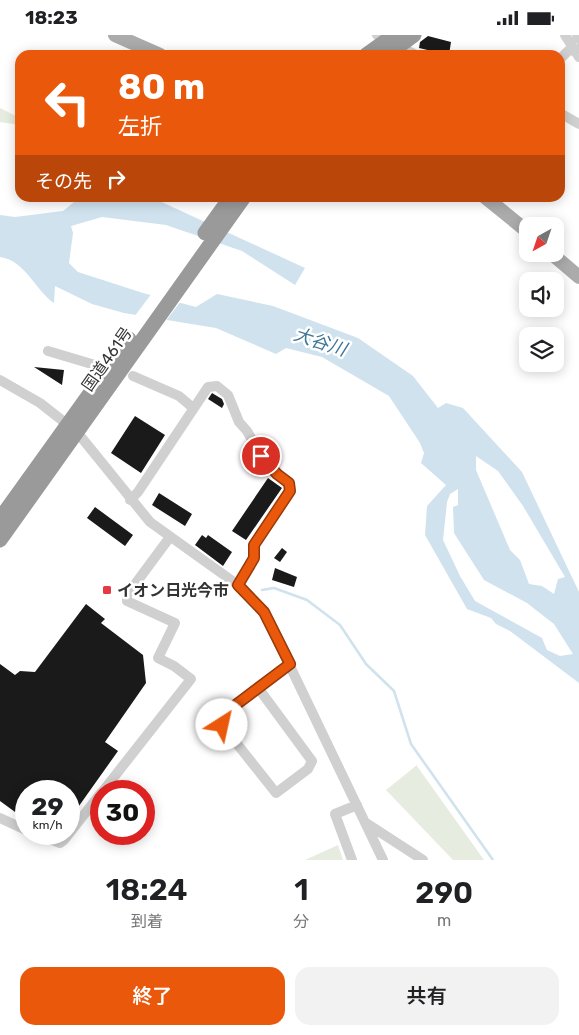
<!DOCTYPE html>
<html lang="ja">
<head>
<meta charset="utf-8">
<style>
	body { margin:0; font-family:Rubik,"Noto Sans JP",sans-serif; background:#f2f2f2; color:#202124; height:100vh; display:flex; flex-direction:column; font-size:19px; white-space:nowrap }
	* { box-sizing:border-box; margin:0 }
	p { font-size:16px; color:#757577 }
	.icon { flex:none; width:28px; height:28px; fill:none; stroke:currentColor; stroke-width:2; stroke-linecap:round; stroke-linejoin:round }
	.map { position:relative; height:825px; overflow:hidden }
	.details { display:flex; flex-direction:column; background:#fff; flex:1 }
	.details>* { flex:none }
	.hud { position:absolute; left:15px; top:15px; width:550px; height:152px; border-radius:15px; box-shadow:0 2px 12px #0003; background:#ea580c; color:#fff; overflow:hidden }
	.needle { width:32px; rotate:220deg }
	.fabs { position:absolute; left:519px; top:182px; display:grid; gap:10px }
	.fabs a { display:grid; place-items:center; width:45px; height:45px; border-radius:10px; background:#fff; box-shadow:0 2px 12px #0003; font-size:25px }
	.speed { position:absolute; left:15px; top:745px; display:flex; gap:10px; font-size:25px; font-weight:700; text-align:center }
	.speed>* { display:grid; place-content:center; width:65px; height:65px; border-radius:50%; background:#fff; box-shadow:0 2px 12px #0003; line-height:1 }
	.speed small { font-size:12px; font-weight:400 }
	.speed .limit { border:8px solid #d22; background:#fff; color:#111 }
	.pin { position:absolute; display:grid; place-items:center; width:42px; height:42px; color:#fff; margin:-21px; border:2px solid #fff; border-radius:50%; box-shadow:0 1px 5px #0007 }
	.me { position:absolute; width:55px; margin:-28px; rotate:35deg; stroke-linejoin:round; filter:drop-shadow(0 0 4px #0008) }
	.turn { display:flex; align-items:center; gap:18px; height:105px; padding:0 20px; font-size:22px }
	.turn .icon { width:65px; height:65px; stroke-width:2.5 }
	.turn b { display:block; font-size:35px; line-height:42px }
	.then { display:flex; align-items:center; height:48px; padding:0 20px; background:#0003; gap:10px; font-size:19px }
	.eta { display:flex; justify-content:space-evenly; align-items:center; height:85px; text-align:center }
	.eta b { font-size:30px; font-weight:600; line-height:35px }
	.cta { display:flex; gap:10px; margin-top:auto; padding:10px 20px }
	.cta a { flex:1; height:58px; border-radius:15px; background:#ea580c; color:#fff; font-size:20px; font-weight:600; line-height:58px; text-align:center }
	.cta a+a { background:#f2f2f2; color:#202124 }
	.status { display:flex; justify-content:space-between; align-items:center; height:35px; padding:0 25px; background:#fff; direction:ltr }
	.status svg { height:14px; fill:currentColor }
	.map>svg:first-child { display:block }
	.green { fill:#e6ecdf }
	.water { fill:#cfe2ee; fill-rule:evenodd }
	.pier { fill:#fff }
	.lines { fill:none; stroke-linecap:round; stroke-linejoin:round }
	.stream { stroke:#cfe2ee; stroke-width:2.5 }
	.building { fill:#1a1a1a }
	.minor { stroke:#d0d0d0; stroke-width:10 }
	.major { stroke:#ababab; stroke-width:14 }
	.highway { stroke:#9a9a9a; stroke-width:15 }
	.route-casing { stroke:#983908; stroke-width:12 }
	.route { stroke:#ea580c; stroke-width:9 }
	.poi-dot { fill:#e63946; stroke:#fff; stroke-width:2 }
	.labels { text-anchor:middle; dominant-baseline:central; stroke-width:5; stroke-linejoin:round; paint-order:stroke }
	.street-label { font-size:16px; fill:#333; stroke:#fff }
	.poi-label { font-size:16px; font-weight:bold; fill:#333; stroke:#fff; text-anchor:start }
	.water-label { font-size:18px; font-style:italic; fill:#3f7597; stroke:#fff }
</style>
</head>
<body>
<div class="status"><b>18:23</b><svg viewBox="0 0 49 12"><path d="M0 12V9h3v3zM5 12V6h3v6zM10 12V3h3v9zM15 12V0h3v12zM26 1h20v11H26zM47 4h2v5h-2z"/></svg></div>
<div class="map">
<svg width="579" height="825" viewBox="0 0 579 825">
	<rect width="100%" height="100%" fill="#fff"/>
	<path class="green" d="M0,73L20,83V90L0,87Z
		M417,730V731L484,825H453L386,755Z
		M338,810L343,825H305Z"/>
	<path class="water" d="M79,163H153L305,233L295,250L242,216L166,190L102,182L71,191L73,198L69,228L78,237L143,258L196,272L217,259L273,271L358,303L413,341L438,373L446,368L463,373L522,437L579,557V648L510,596L496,589L491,583L467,574L425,500L427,471L446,450L421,428L424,418L420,408L389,361L322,322L286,313L276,319L216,293L124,278L92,269L55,251L54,268C35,255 26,226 0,222V180L15,182L63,176ZM476,421L498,436L523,471L565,542L558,544L554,559L542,551L529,549L520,525L510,515L476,435ZM458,454V470L453,472L454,498L484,545L527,568L554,589L573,619L560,621L547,615L542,603L475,566L460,541L443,505L447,467L450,459Z"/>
	<path class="pier" d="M152,258L181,266L165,287L134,282Z"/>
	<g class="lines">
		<path class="stream" d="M262,555L274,553L307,565L340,590L366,629L394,656L411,709L493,825"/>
	</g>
	<path class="building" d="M428,1L451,7L449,20L419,13L420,7Z
		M34,332L64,335L62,350Z
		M212,358L222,364L224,369L222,373L208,364Z
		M135,381L165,400L141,438L111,418Z
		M268,443L282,453L246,505L232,496Z
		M159,458L192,479L185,491L152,470Z
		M95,472L133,500L125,511L87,483Z
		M202,500L206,503L208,500L232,517L223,531L195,510Z
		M282,513L287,517L280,527L274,523Z
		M275,533L297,542L294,552L272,545Z
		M86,569L105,584L101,588L143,620L146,648L105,707L118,716L69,785V756H26V785L0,766V629L15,640L20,636L35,637Z"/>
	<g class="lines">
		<path class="minor" d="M377,0L416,20
			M565,0L579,22
			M577,0L579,4
			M560,24L568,16L579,14
			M560,78L579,89
			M48,316L95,330
			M133,341L179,361L192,372
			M0,345L40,368L77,397L150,487L238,550L264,577L383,825
			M130,465L138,457L208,352L217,351L228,360L239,387L247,396L261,421L290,451L287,460L254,510V523L238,550
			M259,654L312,726L308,734L276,758L222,690L221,681L290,629
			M103,756L191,644L174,631L158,623L175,588L127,566V560L170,502
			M0,783L26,795
			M366,788L423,825
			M37,799L60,808L64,805L101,758
			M352,825L335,779L357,770"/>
		<path class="major" d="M115,0L160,20
			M485,162L528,197
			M552,219L579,242"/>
		<path class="highway" d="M366,20L394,0
			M387,20L414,0
			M205,198L231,162
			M0,484L129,304
			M0,505L244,162"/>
	</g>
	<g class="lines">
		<defs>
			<path id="route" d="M222,690L221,681L290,629L264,577L238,550L254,523V510L290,456L289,448L277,439L261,421"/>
		</defs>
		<use href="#route" class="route-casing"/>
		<use href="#route" class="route"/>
	</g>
	<rect class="poi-dot" x="102" y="550" width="10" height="10" rx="2.5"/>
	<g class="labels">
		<g class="street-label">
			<text transform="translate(107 324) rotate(-55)">国道461号</text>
		</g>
		<g class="poi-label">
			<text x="117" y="555">イオン日光今市</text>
		</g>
		<g class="water-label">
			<text transform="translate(320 307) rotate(18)">大谷川</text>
		</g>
	</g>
</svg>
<div class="fabs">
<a><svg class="needle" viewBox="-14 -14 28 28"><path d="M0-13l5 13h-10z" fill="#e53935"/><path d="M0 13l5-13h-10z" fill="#757577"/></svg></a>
<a><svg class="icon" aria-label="sound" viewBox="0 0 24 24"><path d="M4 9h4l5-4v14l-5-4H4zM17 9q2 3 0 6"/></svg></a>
<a><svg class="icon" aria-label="layers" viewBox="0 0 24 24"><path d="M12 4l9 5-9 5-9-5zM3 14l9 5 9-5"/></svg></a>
</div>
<div class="speed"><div>29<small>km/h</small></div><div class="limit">30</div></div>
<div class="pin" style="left:261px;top:421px;background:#d93025"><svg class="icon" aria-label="arrive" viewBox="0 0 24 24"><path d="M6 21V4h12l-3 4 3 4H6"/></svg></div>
<svg class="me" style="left:222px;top:690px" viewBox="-20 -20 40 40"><circle r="19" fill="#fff"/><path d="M0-13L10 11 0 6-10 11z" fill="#ea580c"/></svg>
<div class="hud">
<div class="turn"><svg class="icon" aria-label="left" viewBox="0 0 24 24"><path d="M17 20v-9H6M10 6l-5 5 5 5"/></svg><div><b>80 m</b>左折</div></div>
<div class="then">その先<svg class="icon" aria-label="right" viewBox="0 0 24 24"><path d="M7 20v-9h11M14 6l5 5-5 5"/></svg></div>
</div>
</div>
<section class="details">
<div class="eta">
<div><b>18:24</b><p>到着</p></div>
<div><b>1</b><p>分</p></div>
<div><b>290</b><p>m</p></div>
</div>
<div class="cta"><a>終了</a><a>共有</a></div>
</section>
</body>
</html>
